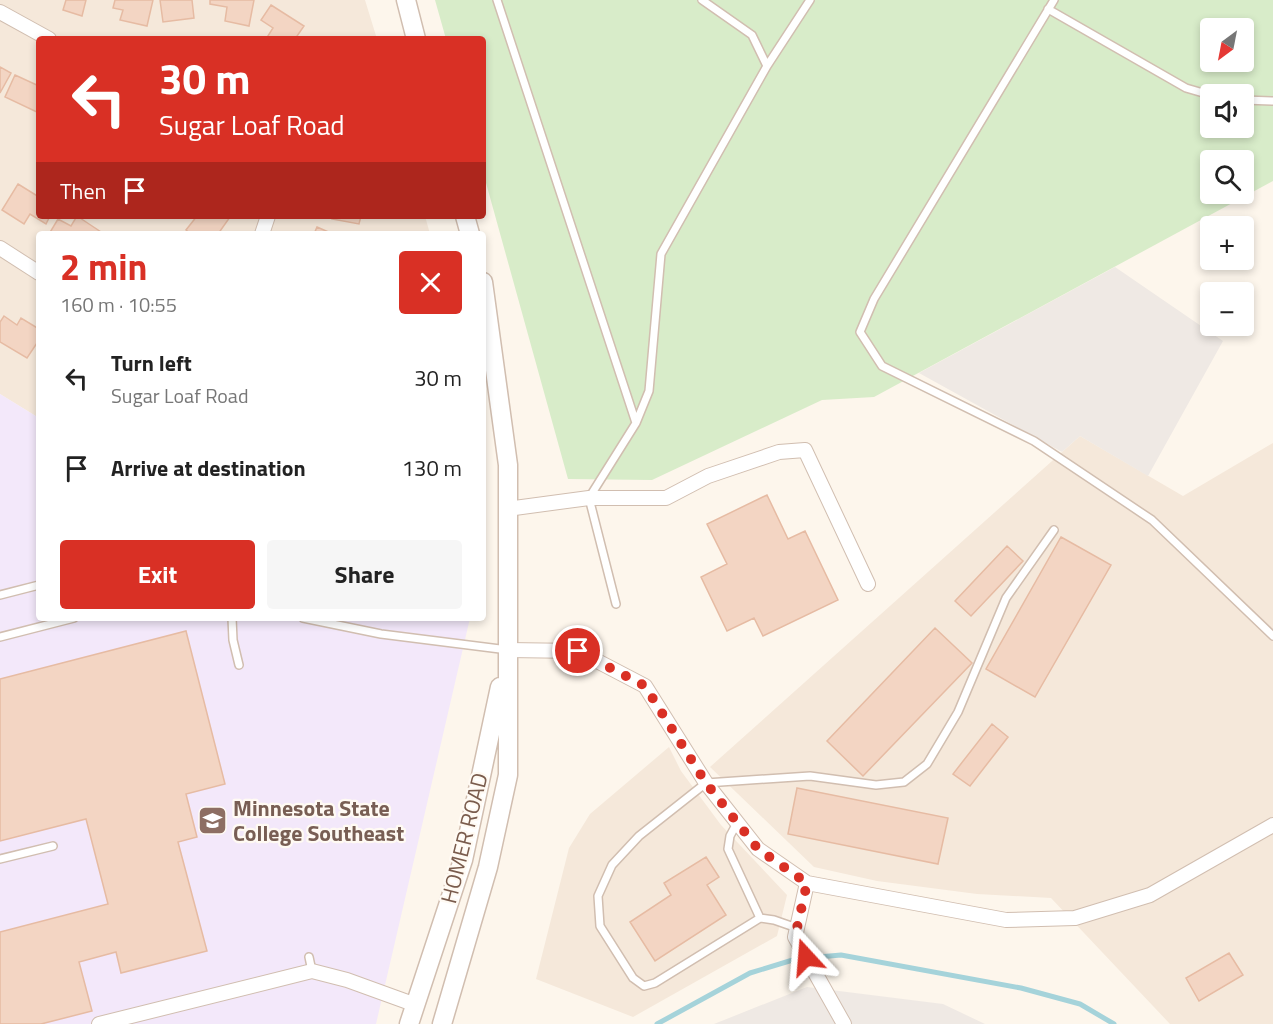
<!DOCTYPE html>
<html lang="en">
<head>
<meta charset="utf-8">
<style>
	body { margin:0; font-family:"Titillium Web",sans-serif; background:#f6f6f6; color:#222; height:100vh; display:flex; flex-direction:column; font-size:22px; white-space:nowrap }
	* { box-sizing:border-box; margin:0 }
	p { font-size:20px; color:#767676 }
	.icon { flex:none; width:33px; height:33px; fill:none; stroke:currentColor; stroke-width:2; stroke-linecap:round; stroke-linejoin:round }
	.map { position:relative; flex:1; overflow:hidden }
	.panel { position:absolute; left:36px; top:231px; width:450px; height:390px; display:flex; flex-direction:column; background:#fff; border-radius:6px; box-shadow:0 3px 9px #0003 }
	.panel>* { flex:none }
	.top-card { position:absolute; left:36px; top:36px; width:450px; height:183px; border-radius:6px; box-shadow:0 3px 9px #0003; background:#d93025; color:#fff; overflow:hidden }
	.needle { width:39px; rotate:212deg }
	.buttons { position:absolute; left:1200px; top:18px; display:grid; gap:12px }
	.buttons a { display:grid; place-items:center; width:54px; height:54px; border-radius:6px; background:#fff; box-shadow:0 3px 9px #0003; font-size:30px }
	.pin { position:absolute; display:grid; place-items:center; width:51px; height:51px; color:#fff; margin:-26px; border:3px solid #fff; border-radius:50%; box-shadow:0 2px 6px #0007 }
	.me { position:absolute; width:66px; margin:-33px; rotate:341deg; stroke-linejoin:round; filter:drop-shadow(0 0 4px #0008) }
	.turn { display:flex; align-items:center; gap:21px; height:126px; padding:0 24px; font-size:27px }
	.turn .icon { width:78px; height:78px; stroke-width:2.5 }
	.turn b { display:block; font-size:42px; line-height:51px }
	.then { display:flex; align-items:center; height:57px; padding:0 24px; background:#0003; gap:12px; font-size:22px }
	.round { display:grid; place-items:center; flex:none; width:63px; height:63px; border-radius:6px; background:#f6f6f6 }
	.overview { display:flex; align-items:center; justify-content:space-between; height:102px; padding:0 24px }
	h1 { font-size:36px; font-weight:700; line-height:45px; color:#d93025 }
	.primary-button { display:flex; gap:12px; margin-top:auto; padding:12px 24px }
	.primary-button a { flex:1; height:69px; border-radius:6px; background:#d93025; color:#fff; font-size:24px; font-weight:700; line-height:69px; text-align:center }
	.primary-button a+a { background:#f6f6f6; color:#222 }
	ul { padding:0; list-style:none }
	li { display:flex; align-items:center; gap:18px; height:90px; padding:0 24px }
	li div { flex:1 }
	li b { display:block; font-size:22px }
	li em { font-style:normal }
	.map>svg:first-child { display:block }
	.residential { fill:#f5e8da }
	.industrial { fill:#efe9e4 }
	.education { fill:#f3e8fa }
	.green { fill:#d8ecc9; fill-rule:evenodd }
	.lines { fill:none; stroke-linecap:round; stroke-linejoin:round }
	.stream { stroke:#a5d3da; stroke-width:5 }
	.building { fill:#f3d5c3; stroke:#e6bba3; stroke-width:1.5 }
	.service-casing { stroke:#d1beb0; stroke-width:10 }
	.minor-casing { stroke:#d1beb0; stroke-width:16 }
	.tertiary-casing { stroke:#d1beb0; stroke-width:21 }
	.service { stroke:#fff; stroke-width:7 }
	.minor { stroke:#fff; stroke-width:14 }
	.tertiary { stroke:#fff; stroke-width:18 }
	.route { stroke:#d93025; stroke-width:10; stroke-dasharray:0 18 }
	.labels { text-anchor:middle; dominant-baseline:central; stroke-width:4.5; stroke-linejoin:round; paint-order:stroke }
	.education-label { font-size:22px; font-weight:bold; fill:#785e54; stroke:#fffaf3; text-anchor:start }
	.street-label { font-size:22px; fill:#7a5c4d; stroke:#fffaf3 }
</style>
</head>
<body>
<div class="map">
<svg width="1273" height="1024" viewBox="0 0 1273 1024">
	<rect width="100%" height="100%" fill="#fdf6ec"/>
	<path class="residential" d="M0,0H365L377,39H39V216H425L430,234H39V418L0,394Z
		M1080,436L1183,496L1273,443V1024H1170L1051,898L977,894L877,881L814,867L710,767Z
		M669,747L681,771L721,825L787,895L777,936L633,1017L536,979L569,848L590,814Z"/>
	<path class="industrial" d="M1115,267L1223,341L1148,476L1080,436L1062,452L919,373Z
		M807,987L943,1004L985,1024H714Z"/>
	<path class="education" d="M0,394L39,418V618H470L376,1024H0Z"/>
	<path class="green" d="M435,0H1273V181L874,397L822,400L652,480L568,479L483,172V39H446ZM1210,28H1244V62H1210ZM1210,94H1244V128H1210ZM1210,160H1244V194H1210Z"/>
	<g class="lines">
		<path class="stream" d="M657,1024L750,973L796,959L841,955L1021,988L1080,1004L1114,1024"/>
	</g>
	<path class="building" d="M66,0H86L82,16L63,10Z
		M115,0H153L147,26L120,20L123,10L113,8Z
		M160,0H192L194,18L163,22Z
		M210,0H254L249,26L225,21L227,7L210,4Z
		M271,5L304,26L295,39H266L273,28L261,20Z
		M0,67L11,73L0,93Z
		M15,75L39,86V113L5,97Z
		M18,184L39,197V216H50L46,224L30,214L24,224L2,210Z
		M77,216L104,234H49L58,219L71,226Z
		M197,216H228L230,217L218,234H191L186,230Z
		M333,216H361L359,224L332,219Z
		M317,227L333,234H314Z
		M4,316L17,325L21,318L39,329V340L27,358L0,342V322Z
		M767,495L788,539L805,531L838,600L763,636L754,618L727,631L701,577L727,564L707,524Z
		M1061,537L1111,565L1035,697L986,669Z
		M1007,546L1023,561L971,616L955,601Z
		M935,628L972,663L863,776L827,741Z
		M186,631L225,784L186,794L197,837L178,842L207,951L121,973L116,952L79,962L92,1011L41,1024H0V932L108,904L86,819L0,841V679Z
		M992,724L1008,737L970,786L953,774Z
		M797,788L948,818L938,864L788,834Z
		M706,857L719,877L707,885L726,915L655,961L630,922L671,895L664,883Z
		M1229,953L1243,975L1199,1001L1186,978Z"/>
	<g class="lines">
		<defs>
			<path id="service" d="M497,0L636,423L589,498L616,604
				M702,0L752,35L767,66
				M1054,0L874,299L860,332L882,366L1034,441L1152,520L1273,636
				M1048,9L1186,88L1210,95
				M1244,100L1273,101
				M636,423L649,391L661,254L767,66L810,0
				M0,595L39,585
				M232,618L233,640L239,665
				M303,618L381,634L508,650
				M0,637L74,618
				M737,823L730,836L728,849L760,918
				M0,859L53,846
				M797,928L774,920L760,918L655,983L644,986L633,978L600,926L598,896L612,865L639,836L706,783L810,776L876,785L904,782L927,764L958,712L1006,598L1054,530
				M309,957L312,971"/>
			<path id="minor" d="M0,12L49,39
				M262,234L268,216
				M0,248L39,273
				M507,509L589,498H666L708,476L779,452L805,450L868,584
				M508,650L578,651L645,686L706,783L758,849L807,883L795,937L844,1024
				M807,883L1006,920L1075,918L1150,895L1273,825
				M99,1024L312,971L347,980L416,1005"/>
			<path id="tertiary" d="M406,0L416,39
				M465,216L470,234
				M409,1024L463,860L500,687
				M442,1024L488,867L508,775V465L483,282"/>
		</defs>
		<use href="#service" class="service-casing"/>
		<use href="#minor" class="minor-casing"/>
		<use href="#tertiary" class="tertiary-casing"/>
		<use href="#service" class="service"/>
		<use href="#minor" class="minor"/>
		<use href="#tertiary" class="tertiary"/>
	</g>
	<g class="lines">
		<path class="route" d="M578,651L645,686L706,783L758,849L807,883L795,937L806,957"/>
	</g>
	<defs>
		<symbol id="university-square" viewBox="-11 -11 22 22"><rect x="-9" y="-9" width="18" height="18" rx="4" fill="#8d6e63" stroke="#fffaf3"/><path d="M0-5L7-2L0 1L-7-2ZM-4 1L0 2.5L4 1V4Q0 6-4 4Z" fill="#fff"/></symbol>
	</defs>
	<g fill-rule="evenodd">
		<use href="#university-square" x="196" y="804" width="33" height="33"/>
	</g>
	<g class="labels">
		<g class="education-label">
			<text x="233" y="808">Minnesota State<tspan x="233" dy="25">College Southeast</tspan></text>
		</g>
		<g class="street-label">
			<text transform="translate(464 838) rotate(-76)">HOMER ROAD</text>
		</g>
	</g>
</svg>
<div class="buttons">
<a><svg class="needle" viewBox="-14 -14 28 28"><path d="M0-13l5 13h-10z" fill="#e53935"/><path d="M0 13l5-13h-10z" fill="#767676"/></svg></a>
<a><svg class="icon" aria-label="sound" viewBox="0 0 24 24"><path d="M4 9h4l5-4v14l-5-4H4zM17 9q2 3 0 6"/></svg></a>
<a><svg class="icon" aria-label="search" viewBox="0 0 24 24"><circle cx="10" cy="10" r="6"/><path d="M15 15l6 6"/></svg></a>
<a>+</a>
<a>−</a>
</div>
<div class="pin" style="left:578px;top:651px;background:#d93025"><svg class="icon" aria-label="arrive" viewBox="0 0 24 24"><path d="M6 21V4h12l-3 4 3 4H6"/></svg></div>
<svg class="me" style="left:806px;top:957px" viewBox="-20 -20 40 40"><path d="M0-17L14 15 0 8-14 15z" fill="#d93025" stroke="#fff" stroke-width="4"/></svg>
<div class="top-card">
<div class="turn"><svg class="icon" aria-label="left" viewBox="0 0 24 24"><path d="M17 20v-9H6M10 6l-5 5 5 5"/></svg><div><b>30 m</b>Sugar Loaf Road</div></div>
<div class="then">Then<svg class="icon" aria-label="arrive" viewBox="0 0 24 24"><path d="M6 21V4h12l-3 4 3 4H6"/></svg></div>
</div>
<section class="panel">
<div class="overview"><div><h1>2 min</h1><p>160 m · 10:55</p></div><a class="round" style="background:#d93025;color:#fff"><svg class="icon" aria-label="close" viewBox="0 0 24 24"><path d="M6 6l12 12M18 6L6 18"/></svg></a></div>
<ul>
<li><svg class="icon" aria-label="left" viewBox="0 0 24 24"><path d="M17 20v-9H6M10 6l-5 5 5 5"/></svg><div><b>Turn left</b><p>Sugar Loaf Road</p></div><em>30 m</em></li>
<li><svg class="icon" aria-label="arrive" viewBox="0 0 24 24"><path d="M6 21V4h12l-3 4 3 4H6"/></svg><div><b>Arrive at destination</b></div><em>130 m</em></li>
</ul>
<div class="primary-button"><a>Exit</a><a>Share</a></div>
</section>
</div>
</body>
</html>
